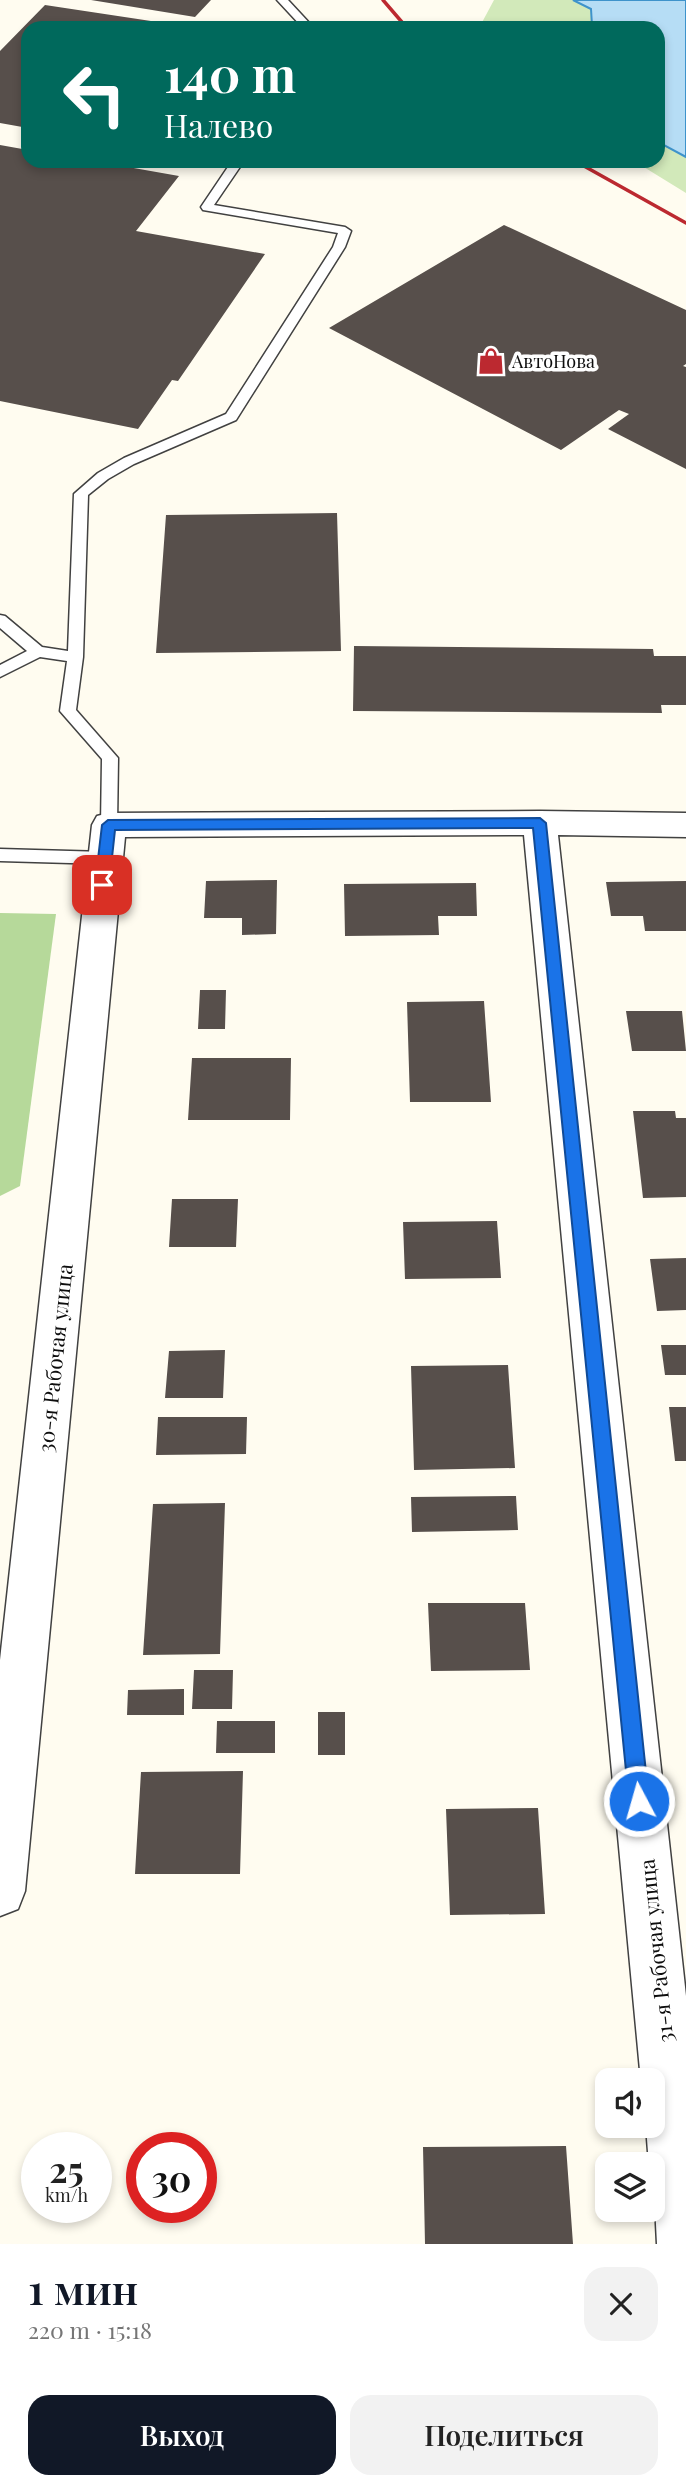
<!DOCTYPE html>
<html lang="ru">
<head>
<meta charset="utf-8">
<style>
	body { margin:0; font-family:"Playfair Display",serif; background:#f2f2f2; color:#222; height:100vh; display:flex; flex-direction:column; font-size:26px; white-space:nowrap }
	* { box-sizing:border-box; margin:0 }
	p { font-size:23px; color:#767676 }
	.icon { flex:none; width:38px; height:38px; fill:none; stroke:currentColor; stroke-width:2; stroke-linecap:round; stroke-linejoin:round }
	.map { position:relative; height:2244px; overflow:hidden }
	.panel { display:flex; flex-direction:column; background:#fff; flex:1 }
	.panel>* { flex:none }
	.top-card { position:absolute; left:21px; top:21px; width:644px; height:147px; border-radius:21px; box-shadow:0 4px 10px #0003; background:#00695c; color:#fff; overflow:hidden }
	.buttons { position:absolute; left:595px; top:2068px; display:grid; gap:14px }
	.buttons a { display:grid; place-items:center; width:70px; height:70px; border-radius:14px; background:#fff; box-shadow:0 4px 10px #0003; font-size:35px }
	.speed { position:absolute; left:21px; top:2132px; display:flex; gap:14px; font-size:35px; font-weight:700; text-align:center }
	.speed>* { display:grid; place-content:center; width:91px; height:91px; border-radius:50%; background:#fff; box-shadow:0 4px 10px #0003; line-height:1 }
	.speed small { font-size:18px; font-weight:400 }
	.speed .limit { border:10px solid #d22; background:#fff; color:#111 }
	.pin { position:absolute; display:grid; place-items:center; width:60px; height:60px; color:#fff; margin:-30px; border-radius:14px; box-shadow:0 4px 10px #0006 }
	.me { position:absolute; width:77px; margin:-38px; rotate:354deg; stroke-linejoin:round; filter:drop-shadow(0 0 5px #0008) }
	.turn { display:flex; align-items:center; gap:24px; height:147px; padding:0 28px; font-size:32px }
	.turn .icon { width:91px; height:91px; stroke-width:2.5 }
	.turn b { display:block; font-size:49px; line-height:60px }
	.round { display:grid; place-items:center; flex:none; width:74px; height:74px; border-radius:21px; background:#f2f2f2 }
	.overview { display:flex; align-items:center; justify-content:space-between; height:119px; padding:0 28px }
	h1 { font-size:42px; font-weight:600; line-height:52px; color:#111827 }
	.button { display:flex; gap:14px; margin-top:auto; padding:14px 28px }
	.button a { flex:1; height:80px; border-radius:21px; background:#111827; color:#fff; font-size:28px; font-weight:600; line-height:80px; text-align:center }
	.button a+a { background:#f2f2f2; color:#222 }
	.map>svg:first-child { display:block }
	.green { fill:#d2e9ba }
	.forest { fill:#b6d99a }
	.water { fill:#b6ddf5; stroke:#3e93cb; stroke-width:2 }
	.building { fill:#574f4b }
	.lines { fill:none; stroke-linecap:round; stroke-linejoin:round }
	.service-casing { stroke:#414141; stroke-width:3 }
	.minor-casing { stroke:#414141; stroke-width:3 }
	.service { fill:#fff; fill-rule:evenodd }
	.minor { fill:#fff; fill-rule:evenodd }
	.rail { stroke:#bc2930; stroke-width:3.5 }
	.route { fill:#1a73e8; stroke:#114b97; stroke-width:2 }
	.labels { text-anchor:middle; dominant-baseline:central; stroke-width:7; stroke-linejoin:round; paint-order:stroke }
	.far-poi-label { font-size:18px; fill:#0e0e0e; stroke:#fff; text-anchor:start }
	.street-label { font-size:21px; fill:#0e0e0e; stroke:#fff }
</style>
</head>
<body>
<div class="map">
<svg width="686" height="2244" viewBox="0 0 686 2244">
	<rect width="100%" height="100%" fill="#fffcf0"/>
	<path class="green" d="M494,0H686V193L634,161H658V28H479Z"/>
	<path class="forest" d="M0,913L56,914L20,1186L0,1196Z"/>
	<path class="water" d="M573,0H686V157L658,142V28H597L592,26L591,9Z"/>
	<path class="building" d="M91,0H211L195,17Z
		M45,5L184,26V28H28V128L0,123V51Z
		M0,145L28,150V161H94L179,176L136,231L265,254L178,381L172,380L138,429L0,401Z
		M504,225L686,310V364L683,366L686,367V469L608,429L629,414L619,410L561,450L329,328Z
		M337,513L341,651L156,653L166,515Z
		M354,646L653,649L654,656H686V705H661L662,713L353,711Z
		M277,880L276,934L242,935V918H204L206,881Z
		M686,881V931H645L643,916H611L606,882Z
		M476,883L477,916H438L439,935L345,936L344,884Z
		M200,990H226L225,1029H198Z
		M484,1001L491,1102H410L407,1002Z
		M626,1011H682L686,1051H632Z
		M192,1058H291L290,1120H188Z
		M633,1111H675L676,1118H686V1197L643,1198Z
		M172,1199H238L236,1247H169Z
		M497,1221L501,1278L405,1279L403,1222Z
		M686,1258V1310L657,1311L650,1259Z
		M661,1345H686V1375H665Z
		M225,1350L223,1398H165L169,1351Z
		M508,1365L515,1468L414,1470L411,1366Z
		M669,1407H686V1461H675Z
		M158,1417H247L246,1454L156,1455Z
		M516,1496L518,1530L412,1532L411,1497Z
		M225,1503L220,1654L143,1655L153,1504Z
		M428,1603H525L530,1670L431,1671Z
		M194,1670H233L232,1709H192Z
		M184,1689V1715H127L128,1690Z
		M318,1712H345V1755H318Z
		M217,1721H275V1753H216Z
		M243,1771L240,1874H135L141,1772Z
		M538,1808L545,1914L450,1915L446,1809Z
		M566,2146L573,2244H425L423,2147Z"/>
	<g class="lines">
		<defs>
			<path id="service" d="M277,0H288L314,28H303Z
				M232,161H244L214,205L345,227L351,231L345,247L236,420L134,464L108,479L88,495L83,657L76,710L118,758L117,825L109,831L101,825L102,759L60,711L67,661L40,657L0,677V665L27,651L0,628V615L5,616L42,647L68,651L74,494L98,473L124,458L226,414L333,247L338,233L203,210L201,207Z
				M0,849L105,852L111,854L114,858L111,862L105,864L0,861Z"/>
			<path id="minor" d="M540,811L686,813V837L558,835L686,1996V2244H657L653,2165H649L646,2126H653V2081H641L524,835L125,837L25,1891L18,1909L0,1916V1660L92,825L97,816L109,813Z"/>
		</defs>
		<use href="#service" class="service-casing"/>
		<use href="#minor" class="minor-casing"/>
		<use href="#service" class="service"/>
		<use href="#minor" class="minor"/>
		<path class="rail" d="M383,0L407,28
			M575,161L686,223"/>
	</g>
	<path class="route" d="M540,818L546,823L649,1801L646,1808L639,1811L632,1808L629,1801L533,828L115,830L109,885L102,891L95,885L102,825L108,820Z"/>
	<defs>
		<symbol id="shop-bare" viewBox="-9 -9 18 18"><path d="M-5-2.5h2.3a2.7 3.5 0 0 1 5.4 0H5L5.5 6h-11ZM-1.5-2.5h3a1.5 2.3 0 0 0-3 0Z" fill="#bc2930" stroke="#fff" stroke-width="2.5" paint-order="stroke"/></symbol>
	</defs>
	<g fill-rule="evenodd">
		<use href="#shop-bare" x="472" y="342" width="38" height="38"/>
	</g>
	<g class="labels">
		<g class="far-poi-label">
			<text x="512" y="361">АвтоНова</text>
		</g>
		<g class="street-label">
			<text transform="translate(54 1358) rotate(-84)">30-я Рабочая улица</text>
			<text transform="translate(655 1951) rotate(-96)">31-я Рабочая улица</text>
		</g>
	</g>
</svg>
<div class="buttons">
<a><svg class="icon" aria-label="sound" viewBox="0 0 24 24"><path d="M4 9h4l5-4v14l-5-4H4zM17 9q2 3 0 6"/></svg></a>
<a><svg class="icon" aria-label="layers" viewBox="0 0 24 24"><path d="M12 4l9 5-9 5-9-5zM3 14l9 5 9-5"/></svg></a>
</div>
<div class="speed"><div>25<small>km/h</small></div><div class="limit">30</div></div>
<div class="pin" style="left:102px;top:885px;background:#d93025"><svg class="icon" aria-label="arrive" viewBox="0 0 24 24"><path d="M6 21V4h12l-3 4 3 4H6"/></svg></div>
<svg class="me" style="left:639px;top:1801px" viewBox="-20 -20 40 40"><circle r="17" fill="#1a73e8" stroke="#fff" stroke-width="3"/><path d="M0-11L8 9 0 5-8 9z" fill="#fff"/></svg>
<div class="top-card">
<div class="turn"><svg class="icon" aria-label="left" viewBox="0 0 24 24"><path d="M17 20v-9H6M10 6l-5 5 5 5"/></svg><div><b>140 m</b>Налево</div></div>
</div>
</div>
<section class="panel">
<div class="overview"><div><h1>1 мин</h1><p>220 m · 15:18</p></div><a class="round"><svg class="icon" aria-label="close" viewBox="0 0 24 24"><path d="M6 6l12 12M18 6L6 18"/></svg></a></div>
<div class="button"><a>Выход</a><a>Поделиться</a></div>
</section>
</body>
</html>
